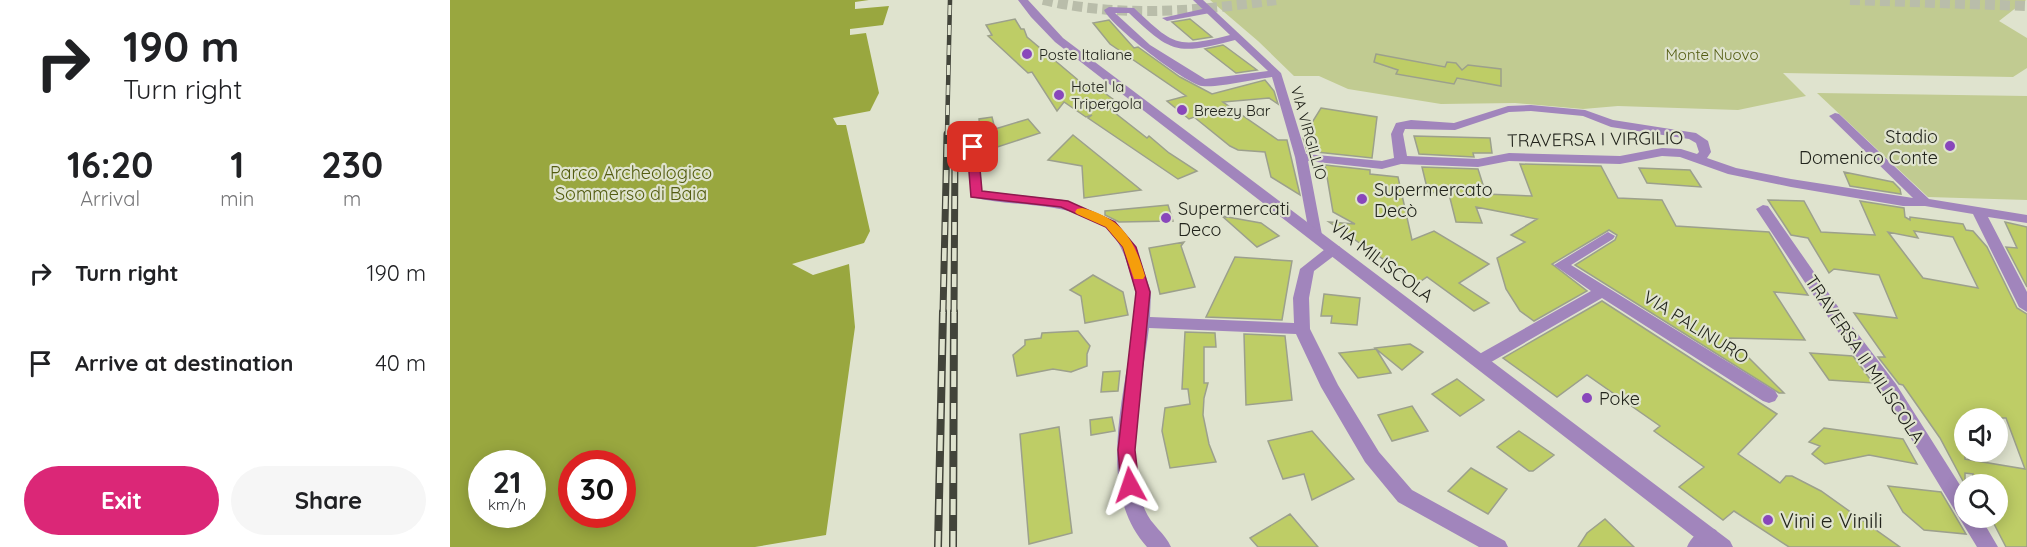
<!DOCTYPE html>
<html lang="en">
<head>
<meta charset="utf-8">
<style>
	body { margin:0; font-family:Quicksand,sans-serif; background:#f6f6f6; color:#202124; height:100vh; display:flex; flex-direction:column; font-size:22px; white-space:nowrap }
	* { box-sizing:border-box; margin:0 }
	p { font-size:20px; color:#757577 }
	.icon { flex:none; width:33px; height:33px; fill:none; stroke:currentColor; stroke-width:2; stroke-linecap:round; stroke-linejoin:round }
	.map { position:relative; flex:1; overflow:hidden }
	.sheet { display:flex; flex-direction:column; background:#fff; width:450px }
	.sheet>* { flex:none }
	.hud { background:#fff; color:#202124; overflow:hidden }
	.tools { position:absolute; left:1504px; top:408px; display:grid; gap:12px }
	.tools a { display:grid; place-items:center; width:54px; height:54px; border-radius:50%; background:#fff; box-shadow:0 3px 15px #0003; font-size:30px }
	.speed { position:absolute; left:18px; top:450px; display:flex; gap:12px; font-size:30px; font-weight:700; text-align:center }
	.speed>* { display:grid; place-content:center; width:78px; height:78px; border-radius:50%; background:#fff; box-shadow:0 3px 15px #0003; line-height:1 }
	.speed small { font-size:15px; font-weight:400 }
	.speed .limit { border:9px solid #d22; background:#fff; color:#111 }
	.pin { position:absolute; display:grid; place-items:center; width:51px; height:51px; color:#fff; margin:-26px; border-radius:12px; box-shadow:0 3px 9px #0006 }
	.me { position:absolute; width:66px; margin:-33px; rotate:355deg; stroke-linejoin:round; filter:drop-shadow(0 0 4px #0008) }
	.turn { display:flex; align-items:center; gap:21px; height:126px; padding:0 24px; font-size:27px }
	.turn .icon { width:78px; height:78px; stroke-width:2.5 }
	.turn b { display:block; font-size:42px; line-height:51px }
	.eta { display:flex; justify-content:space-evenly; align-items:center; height:102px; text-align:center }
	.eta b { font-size:36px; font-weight:700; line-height:42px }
	.cta { display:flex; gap:12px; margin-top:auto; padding:12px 24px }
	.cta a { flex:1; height:69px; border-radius:36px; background:#db2777; color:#fff; font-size:24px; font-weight:700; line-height:69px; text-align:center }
	.cta a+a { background:#f6f6f6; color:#202124 }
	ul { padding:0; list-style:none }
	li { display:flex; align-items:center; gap:18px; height:90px; padding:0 24px }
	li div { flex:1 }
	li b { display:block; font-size:22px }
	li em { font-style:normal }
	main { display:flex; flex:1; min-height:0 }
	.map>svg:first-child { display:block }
	.green { fill:#c1cb91 }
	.water { fill:#99a73f; fill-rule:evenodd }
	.building { fill:#becd66; stroke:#9ca08c; stroke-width:1.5; fill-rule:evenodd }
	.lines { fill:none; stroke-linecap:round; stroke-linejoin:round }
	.secondary-tunnel { stroke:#b9bdaa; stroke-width:10; stroke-dasharray:10 5; stroke-linecap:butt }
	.pedestrian { fill:#a185bc; fill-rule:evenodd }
	.minor { fill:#a185bc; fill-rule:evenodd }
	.tertiary { fill:#a185bc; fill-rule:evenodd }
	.rail-far2-casing { stroke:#42443a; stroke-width:4.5 }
	.rail-far1-casing { stroke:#42443a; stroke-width:7 }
	.rail-casing { stroke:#42443a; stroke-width:8 }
	.rail-far2 { stroke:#dfe3ce; stroke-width:3; stroke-dasharray:10; stroke-linecap:butt }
	.rail-far1 { stroke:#dfe3ce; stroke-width:4.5; stroke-dasharray:13; stroke-linecap:butt }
	.rail { stroke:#dfe3ce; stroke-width:5; stroke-dasharray:16; stroke-linecap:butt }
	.route { fill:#db2777; stroke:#8e194d; stroke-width:1.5 }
	.slow { fill:#f59e0b }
	.poi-dot { fill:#8947bb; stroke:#dfe3ce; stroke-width:2 }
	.labels { text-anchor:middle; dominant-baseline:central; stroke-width:4.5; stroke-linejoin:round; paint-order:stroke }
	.far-poi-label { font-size:15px; fill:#22241c; stroke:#dfe3ce; text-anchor:start }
	.far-park-label { font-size:15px; fill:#535c11; stroke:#dfe3ce }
	.far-street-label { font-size:15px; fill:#22241c; stroke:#dfe3ce }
	.poi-label { font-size:18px; fill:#22241c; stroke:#dfe3ce; text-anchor:start }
	.street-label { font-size:18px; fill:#22241c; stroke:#dfe3ce }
	.park-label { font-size:18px; fill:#535c11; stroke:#dfe3ce }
	.near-poi-label { font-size:21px; fill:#22241c; stroke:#dfe3ce; text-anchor:start }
</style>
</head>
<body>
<main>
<section class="sheet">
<div class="hud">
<div class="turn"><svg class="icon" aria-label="right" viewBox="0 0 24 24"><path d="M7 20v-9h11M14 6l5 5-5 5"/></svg><div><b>190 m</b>Turn right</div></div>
</div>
<div class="eta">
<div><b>16:20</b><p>Arrival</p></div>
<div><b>1</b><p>min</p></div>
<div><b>230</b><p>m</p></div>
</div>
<ul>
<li><svg class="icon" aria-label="right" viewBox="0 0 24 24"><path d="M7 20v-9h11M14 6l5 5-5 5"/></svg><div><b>Turn right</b></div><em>190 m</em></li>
<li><svg class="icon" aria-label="arrive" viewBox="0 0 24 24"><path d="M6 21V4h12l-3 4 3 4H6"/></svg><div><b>Arrive at destination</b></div><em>40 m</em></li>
</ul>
<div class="cta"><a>Exit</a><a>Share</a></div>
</section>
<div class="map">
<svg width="1577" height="547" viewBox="0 0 1577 547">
	<rect width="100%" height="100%" fill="#dfe3ce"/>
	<path class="green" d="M760,0H1576L1549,21L1577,38V68L1563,77L1333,73L1356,96L1288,110L1168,106L1133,109L1065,103L991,104L898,89L869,76H844L808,41Z
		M1367,93L1577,96V200L1478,197Z"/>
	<path class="water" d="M0,0H419L405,2V9L439,6L433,25L400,29V35L416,33L429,93L420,111L383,118L387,125H396L420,231L414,243L342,264L363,275L399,264L405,327L376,535L305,547H0ZM32,464H82V514H32ZM122,464H172V514H122Z"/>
	<path class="building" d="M565,19L571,29H574L577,37L634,85L641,83L671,105L660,109L697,138L699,136L719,153L747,171L728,179L638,118L642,115L636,117L614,102L607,111L582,72L578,73L538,36L542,35L536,25Z
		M740,19L762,37L743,40L722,22Z
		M659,20L684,48L688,47L730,77L762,94L815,80L824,91L828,104L819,98L773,102L828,140H837L850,195L821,177L815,152L788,150L780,146L744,117L739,119L717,101L736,96L660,44L643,23Z
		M773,45L776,47L807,70L786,73L755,49Z
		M926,54L995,67L997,62L1006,63L1012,70L1018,65L1051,69V86L1007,78L1004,84L946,74L948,70L924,62Z
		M871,108L927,117L922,158L857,151L853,137Z
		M542,117L545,129L578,119L590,133L532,152L529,119Z
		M623,135L691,190L634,198L632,166L598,160Z
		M964,136L1040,138L1042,153H1023L1024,157L969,154Z
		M1070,164L1151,166L1168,198L1212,200L1226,226L1319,232L1358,295L1324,292L1355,340L1279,338L1334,393H1329L1125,265L1165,240L1167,235L1159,230L1102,264L1137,291L1084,321L1070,311L1056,289L1047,258L1075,242L1061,235L1087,219L1026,207L1032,223L1006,222L999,194L978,192L972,167L1028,169L1036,194L1082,196Z
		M875,165L920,170V174L948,177L962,240L984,231L1039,264L1009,283L1039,303L1024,311L977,277L968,283L879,222L905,224L883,212Z
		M1189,168L1240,170L1251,187L1197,183Z
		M1394,172L1443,182L1450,189L1451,194L1400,186Z
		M1318,200L1354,201L1371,232L1425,235L1410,201L1454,208L1455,217L1460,220V217L1513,224L1516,230L1523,231L1537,247L1567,308L1577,314V547H1556L1541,518H1548V484H1521L1523,474L1515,473V485L1490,438L1453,385L1449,384L1428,357H1435L1404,313L1447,318L1429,275L1384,269L1379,273L1358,238L1341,235ZM1464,231L1503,237L1528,288L1473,278L1438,232L1468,238ZM1515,418H1556L1575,469L1515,459Z
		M718,205L723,221L669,222L655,215V211Z
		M772,216L811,223L829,236L807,247Z
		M1555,222L1577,227V287L1556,247L1567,248Z
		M734,242L731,246L745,287L710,294L699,248Z
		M785,257L842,261L832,320L756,317Z
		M643,275L673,292L678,315L635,323L631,296L620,290Z
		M874,294L910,298L907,325L881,323L882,316H871Z
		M1152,301L1327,414L1288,454L1330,483L1336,476H1342L1371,491L1450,547H1339L1284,511L1273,520L1229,487L1254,467L1204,431L1210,426L1137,375L1107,397L1053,358Z
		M628,331L640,346L637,354V366L621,372L603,369L567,376L563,355L575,345V340L591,338L592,333Z
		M735,332L765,333L766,347H754V383H758L754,398L753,415L759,444L766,462L720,468L712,431L715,408L740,404L738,389H732Z
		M794,334L835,336L842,400L796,405Z
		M960,344L973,352L952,370L925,348Z
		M926,349L941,373L908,378L889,353Z
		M1360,353L1403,356L1423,383L1379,380Z
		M670,371L668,391L651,392L653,372Z
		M1007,379L1034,400L1010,416L982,394Z
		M962,406L978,431L942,441L928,415Z
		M662,417L665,431L641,435L640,420Z
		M609,427L622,533L579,544L570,434Z
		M1374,428L1453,439L1467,464L1419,455L1375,464L1362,454L1370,446L1359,442Z
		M862,431L904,479L862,500L854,474L833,479L818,441Z
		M1069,431L1104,455L1083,471H1079L1047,447Z
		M1021,468L1057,489L1038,514L998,491Z
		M1438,486L1491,492L1516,534L1474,530L1453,512Z
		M840,514L868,547H808L800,538Z
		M1155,519L1184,547H1128L1137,533Z"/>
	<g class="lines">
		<path class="secondary-tunnel" d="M593,0C671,18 748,11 826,0
			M1400,0L1577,6"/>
		<path class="pedestrian" d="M757,8L760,9V13L717,21L712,18Z"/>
		<path class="minor" d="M743,0H753L831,73L856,154L932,161L944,158L941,134L946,123L961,120L1004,123L1058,106L1081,105L1135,110L1163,120L1246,133L1258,141L1261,152L1257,158L1286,168L1341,179L1463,198L1379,116L1385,113L1389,114L1479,199L1577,215V223L1538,217L1577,292V312L1569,307L1523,214L1475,206H1453L1341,187L1278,174L1230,157L1212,156L1170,164L1059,161L1028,167L951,164L932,169L858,161L872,235L870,238H860L845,157L822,77C804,79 769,88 752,86C736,84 661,26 654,10L659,7L684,8C724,45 725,49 780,35ZM665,13H679C722,54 727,55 785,40L818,71L755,79L700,45ZM1081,111L1133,116L1161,127L1239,139L1246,143L1249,152L1247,154L1231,149L1212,148L1170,156L1059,153L1028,159L957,156L953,134L955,129L1005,130L1059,112Z
			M523,143L529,147L532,191L614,200L665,221L686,247L701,292L700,317L844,323L843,298L850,269L879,246H889L891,249L889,252L864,271L859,298L860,329L888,385L929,452L962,490L1055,541L1058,547H1029L948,502L915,462L871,387L846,334L699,328C692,382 674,457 695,510C701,525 715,533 721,547H697C650,495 670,412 680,350C683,331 688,309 685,291C683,280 679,270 676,260C672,248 664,233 654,226C613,200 566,208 521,197L517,147Z
			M1313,205L1318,206L1398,321L1446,384L1515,493V518H1531L1548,547H1527L1434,394L1386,329L1306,209Z
			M1158,232L1165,236L1163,239L1121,265L1325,391L1328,396L1325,401L1319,403L1313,401L1152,298L1036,365H1024L1022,361L1024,357L1141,291L1104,265Z
			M1259,527L1266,530L1269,536L1261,547H1237C1241,537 1249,531 1259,527Z"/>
		<path class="tertiary" d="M568,0H578L613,38L1280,541L1283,547H1257L605,42L581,17Z"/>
		<defs>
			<path id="rail-far2" d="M497,135L500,0"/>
			<path id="rail-far1" d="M493,313L497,134
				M504,313L505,148"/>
			<path id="rail" d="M488,547L493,312
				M503,547L504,312"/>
		</defs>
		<use href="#rail-far2" class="rail-far2-casing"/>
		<use href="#rail-far1" class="rail-far1-casing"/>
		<use href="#rail" class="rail-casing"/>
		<use href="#rail-far2" class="rail-far2"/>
		<use href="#rail-far1" class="rail-far1"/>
		<use href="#rail" class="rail"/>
	</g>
	<path class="route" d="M523,144L528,147L532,191L618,201L665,222L686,247L700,292L685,450L689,485L686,490L680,492L674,490L671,485L668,450L686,292L673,247L656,227L611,207L521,197L517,147Z"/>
	<path class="slow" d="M632,208C672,218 684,239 695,276L693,279H684L673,247L656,227L627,214L625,212L627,209Z"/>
	<g class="poi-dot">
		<circle cx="577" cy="54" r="6"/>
		<circle cx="609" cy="95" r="6"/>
		<circle cx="732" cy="110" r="6"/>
		<circle cx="1500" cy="146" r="6"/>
		<circle cx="912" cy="199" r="6"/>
		<circle cx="716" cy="218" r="6"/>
		<circle cx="1137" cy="398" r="6"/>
		<circle cx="1318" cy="520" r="6"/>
	</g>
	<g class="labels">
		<g class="far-poi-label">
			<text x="589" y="54">Poste Italiane</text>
			<text x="621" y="86">Hotel la<tspan x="621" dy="17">Tripergola</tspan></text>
			<text x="744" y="110">Breezy Bar</text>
		</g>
		<g class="far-park-label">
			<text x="1262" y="54">Monte Nuovo</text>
		</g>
		<g class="far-street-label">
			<text transform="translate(859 133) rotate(74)">VIA VIRGILLIO</text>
		</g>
		<g class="poi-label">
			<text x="1488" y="136" text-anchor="end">Stadio<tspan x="1488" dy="21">Domenico Conte</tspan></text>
			<text x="924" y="189">Supermercato<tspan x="924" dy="21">Decò</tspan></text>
			<text x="728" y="208">Supermercati<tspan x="728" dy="21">Deco</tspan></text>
			<text x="1149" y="398">Poke</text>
		</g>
		<g class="street-label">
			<text transform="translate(1145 139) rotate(-1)">TRAVERSA I VIRGILIO</text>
			<text transform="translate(932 261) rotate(37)">VIA MILISCOLA</text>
			<text transform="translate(1246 327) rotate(32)">VIA PALINURO</text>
			<text transform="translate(1415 359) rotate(56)">TRAVERSA II MILISCOLA</text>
		</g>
		<g class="park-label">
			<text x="181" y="172">Parco Archeologico<tspan x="181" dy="21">Sommerso di Baia</tspan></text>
		</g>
		<g class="near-poi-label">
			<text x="1330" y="520">Vini e Vinili</text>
		</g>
	</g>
</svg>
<div class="tools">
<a><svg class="icon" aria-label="sound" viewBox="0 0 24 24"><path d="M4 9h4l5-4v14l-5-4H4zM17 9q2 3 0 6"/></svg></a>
<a><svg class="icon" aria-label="search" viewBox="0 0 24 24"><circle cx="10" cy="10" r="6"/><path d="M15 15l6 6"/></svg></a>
</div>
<div class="speed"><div>21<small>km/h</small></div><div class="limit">30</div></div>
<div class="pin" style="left:523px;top:147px;background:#d93025"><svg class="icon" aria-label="arrive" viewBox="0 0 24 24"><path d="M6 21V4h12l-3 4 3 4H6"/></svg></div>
<svg class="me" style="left:680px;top:485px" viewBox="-20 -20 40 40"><path d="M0-17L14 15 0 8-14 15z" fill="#db2777" stroke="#fff" stroke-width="4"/></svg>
</div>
</main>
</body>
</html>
